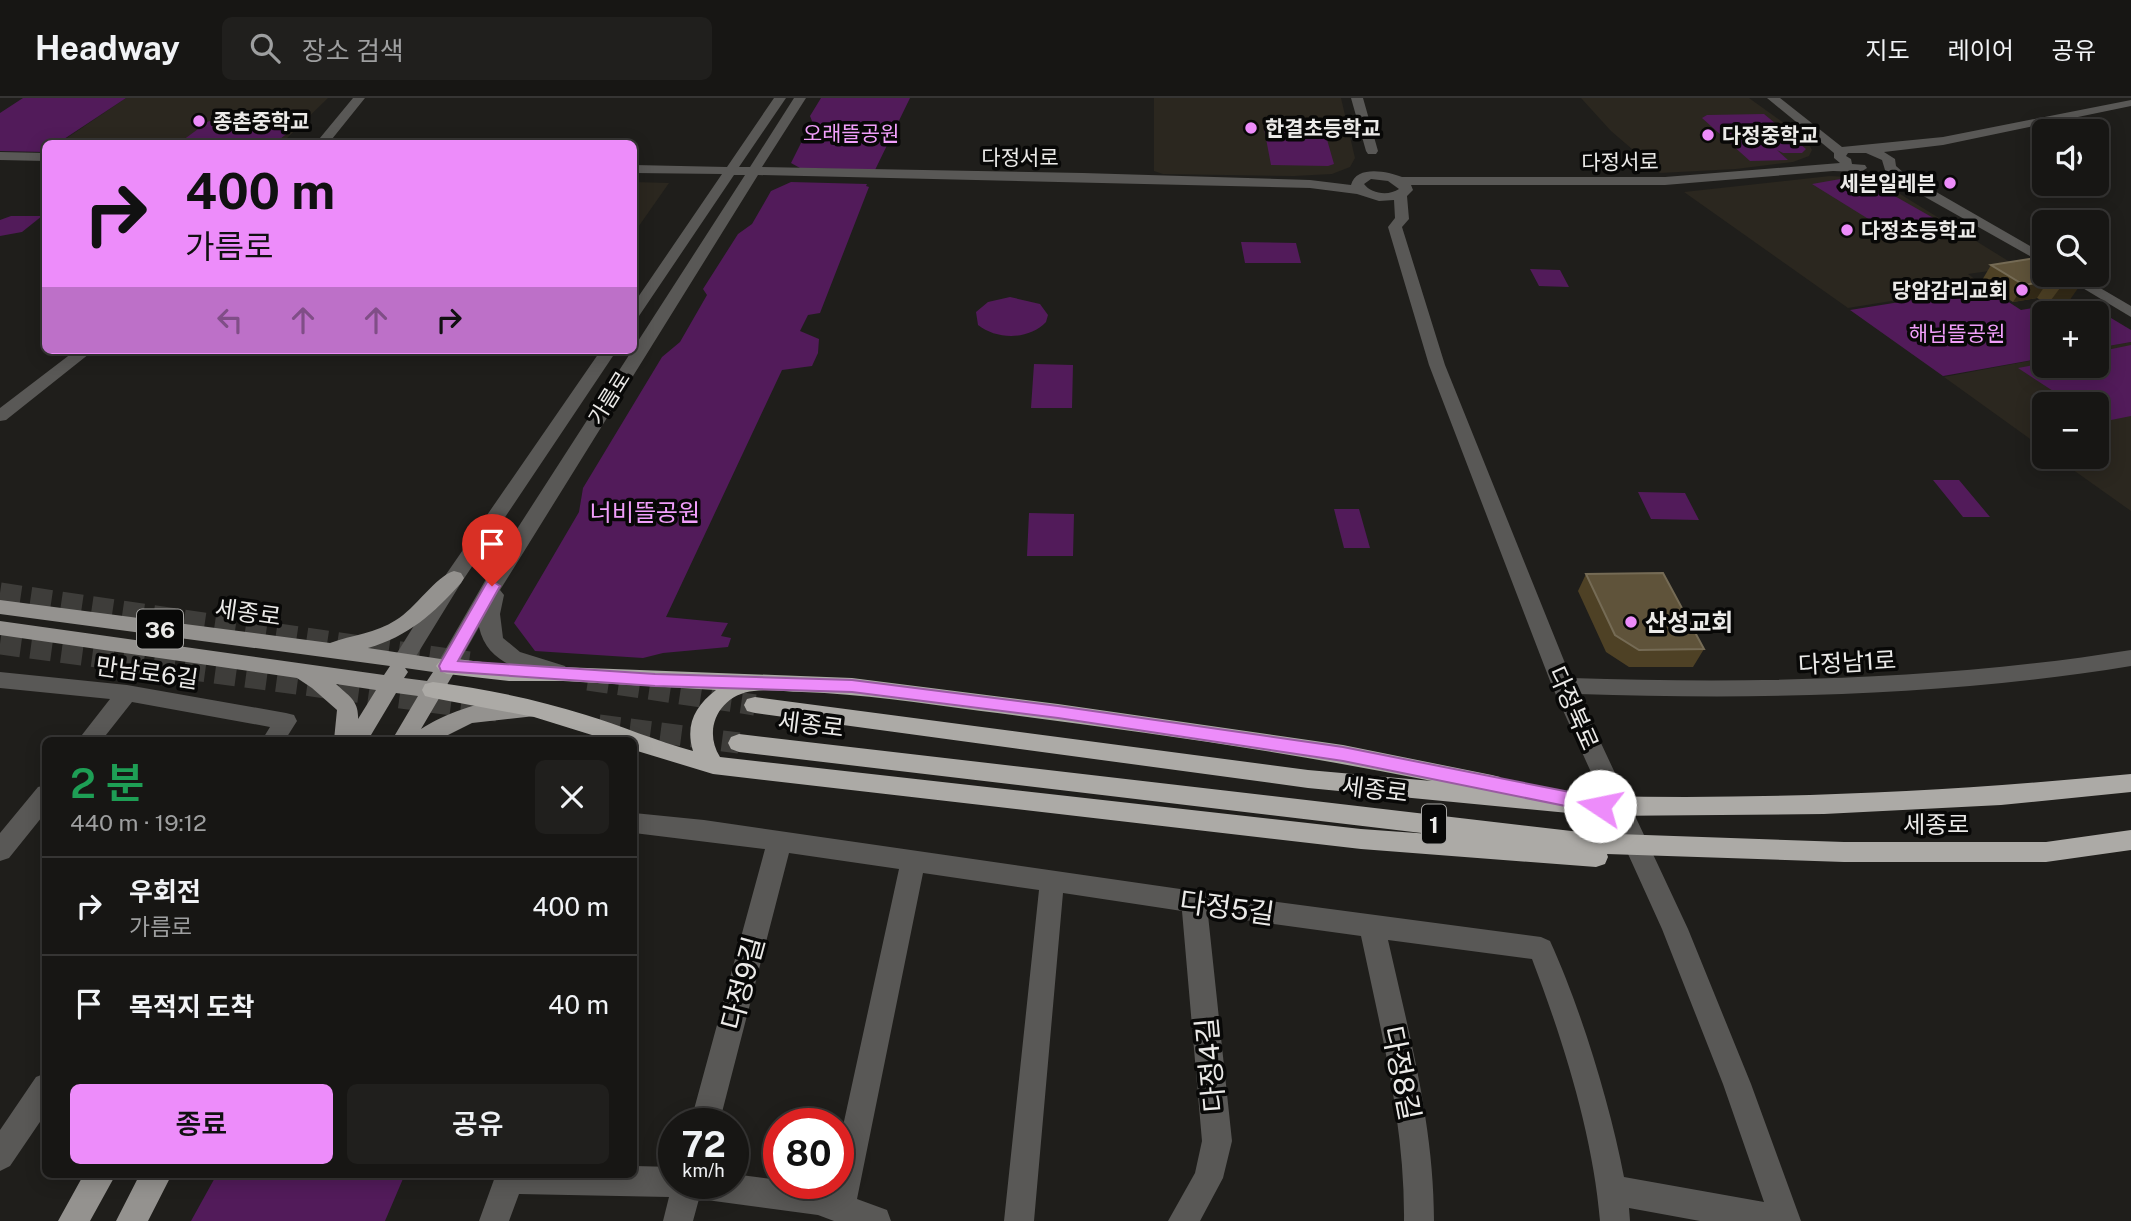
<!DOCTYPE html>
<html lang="ko">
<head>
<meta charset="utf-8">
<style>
	body { margin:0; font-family:"Public Sans","Noto Sans KR",sans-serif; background:#201f1d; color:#f1f3f6; height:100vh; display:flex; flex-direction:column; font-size:26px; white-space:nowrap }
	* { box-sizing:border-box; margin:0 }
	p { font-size:23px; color:#9e9fa0 }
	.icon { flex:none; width:38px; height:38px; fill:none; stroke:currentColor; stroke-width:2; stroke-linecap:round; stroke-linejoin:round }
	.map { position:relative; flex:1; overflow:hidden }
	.drawer { position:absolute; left:42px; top:639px; width:595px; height:441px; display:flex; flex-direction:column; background:#171614; border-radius:10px; box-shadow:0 4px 18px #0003,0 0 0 2px #363534 }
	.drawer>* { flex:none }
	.top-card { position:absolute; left:42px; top:42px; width:595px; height:214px; border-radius:10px; box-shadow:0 4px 18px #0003,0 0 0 2px #363534; background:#ed8cfa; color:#111; overflow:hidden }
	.fabs { position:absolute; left:2032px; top:21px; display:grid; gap:14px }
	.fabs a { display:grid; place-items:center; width:77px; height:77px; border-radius:10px; background:#171614; box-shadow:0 4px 18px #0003,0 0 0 2px #363534; font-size:35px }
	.speed { position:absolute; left:658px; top:1010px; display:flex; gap:14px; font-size:35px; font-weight:700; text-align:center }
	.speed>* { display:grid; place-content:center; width:91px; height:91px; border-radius:50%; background:#171614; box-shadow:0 4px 18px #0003,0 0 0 2px #363534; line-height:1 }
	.speed small { font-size:18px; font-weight:400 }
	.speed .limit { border:10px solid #d22; background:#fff; color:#111 }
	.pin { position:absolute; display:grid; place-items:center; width:60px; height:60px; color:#fff; margin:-72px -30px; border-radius:50% 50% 50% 0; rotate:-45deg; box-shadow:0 0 7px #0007 }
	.pin .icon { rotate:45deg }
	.me { position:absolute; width:77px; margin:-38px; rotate:281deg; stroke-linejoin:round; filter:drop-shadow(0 0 5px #0008) }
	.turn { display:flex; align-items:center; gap:24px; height:147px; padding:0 28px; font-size:32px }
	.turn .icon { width:91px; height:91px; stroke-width:2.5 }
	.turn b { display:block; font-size:49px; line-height:60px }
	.lanes { display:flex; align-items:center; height:66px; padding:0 28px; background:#0003; justify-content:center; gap:35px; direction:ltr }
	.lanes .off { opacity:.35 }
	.round { display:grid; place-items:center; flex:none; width:74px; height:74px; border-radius:10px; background:#201f1d }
	.head { display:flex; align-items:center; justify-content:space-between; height:119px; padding:0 28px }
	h1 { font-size:42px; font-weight:600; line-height:52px; color:#1e9e55 }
	.primary-button { display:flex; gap:14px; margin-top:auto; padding:14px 28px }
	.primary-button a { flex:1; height:80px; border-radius:10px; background:#ed8cfa; color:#111; font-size:28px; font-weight:600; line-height:80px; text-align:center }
	.primary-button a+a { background:#201f1d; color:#f1f3f6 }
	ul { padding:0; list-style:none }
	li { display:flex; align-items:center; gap:21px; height:98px; padding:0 28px; border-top:2px solid #363534 }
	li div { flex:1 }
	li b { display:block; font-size:26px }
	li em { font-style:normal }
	header { display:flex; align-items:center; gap:42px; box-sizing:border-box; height:98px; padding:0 35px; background:#171614; border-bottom:2px solid #363534 }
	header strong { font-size:33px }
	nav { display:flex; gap:38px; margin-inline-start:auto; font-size:24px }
	.search { width:490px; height:63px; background:#201f1d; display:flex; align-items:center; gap:18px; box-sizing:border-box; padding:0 24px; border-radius:10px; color:#9e9fa0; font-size:26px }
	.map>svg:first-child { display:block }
	.built { fill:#2b271f }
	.green { fill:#521b5a }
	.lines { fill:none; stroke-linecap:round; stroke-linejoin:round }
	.highway-tunnel { stroke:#3e3d3a; stroke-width:21; stroke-dasharray:21 10; stroke-linecap:butt }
	.minor { fill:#595856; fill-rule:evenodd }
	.major { fill:#94928f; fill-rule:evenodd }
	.highway { fill:#acaaa6; fill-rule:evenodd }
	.wall { fill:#4e4125 }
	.shaded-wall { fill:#342b18 }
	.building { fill:#5f533a; stroke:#756b55; stroke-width:2 }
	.route { fill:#ed8cfa; stroke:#9a5ba2; stroke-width:2 }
	.poi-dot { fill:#ed8cfa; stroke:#080807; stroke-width:2.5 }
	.labels { text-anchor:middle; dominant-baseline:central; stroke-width:7; stroke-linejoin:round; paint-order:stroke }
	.far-poi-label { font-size:21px; font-weight:bold; fill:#ebeae8; stroke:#080807; text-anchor:start }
	.far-park-label { font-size:21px; fill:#f19ffb; stroke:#080807 }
	.far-street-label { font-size:21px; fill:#ebeae8; stroke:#080807 }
	.shield { fill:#080807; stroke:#a7a6a4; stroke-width:2 }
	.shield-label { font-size:23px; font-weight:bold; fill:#ebeae8 }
	.park-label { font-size:24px; fill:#f19ffb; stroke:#080807 }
	.street-label { font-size:24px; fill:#ebeae8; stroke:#080807 }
	.poi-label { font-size:24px; font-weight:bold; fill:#ebeae8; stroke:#080807; text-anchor:start }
	.near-street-label { font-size:28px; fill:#ebeae8; stroke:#080807 }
</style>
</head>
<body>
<header>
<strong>Headway</strong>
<div class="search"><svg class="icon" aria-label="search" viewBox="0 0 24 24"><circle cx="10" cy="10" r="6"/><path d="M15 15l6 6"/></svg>장소 검색</div>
<nav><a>지도</a><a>레이어</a><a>공유</a></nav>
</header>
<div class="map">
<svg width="2131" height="1123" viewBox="0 0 2131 1123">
	<rect width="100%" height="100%" fill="#1f1e1b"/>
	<path class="built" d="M126,0H328L282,45L58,46Z
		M1154,0H1341L1355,60L1350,69L1332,76L1294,78L1163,76L1154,73Z
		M1581,0H1749L1806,41L1812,52L1809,58L1793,64L1736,71L1660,75L1611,33Z
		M1830,78L1866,80L1884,86L2018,169L1968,176L1984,188L1848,210L1684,94Z
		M634,84L669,85L634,135Z
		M2131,244V413L2055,359H2096V306H2044V351L1944,279L2044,260V268H2096L2097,250Z"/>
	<path class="green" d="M23,0H126L58,45L46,46L45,54L0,53V15Z
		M821,0H910L875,72L800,70L791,65L812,23L810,18Z
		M1764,16L1806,51L1802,55H1783L1777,52L1788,62L1750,63L1702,20L1707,17Z
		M209,23L299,26L275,45H179Z
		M1264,30L1324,31L1334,66L1328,68L1271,67Z
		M1846,80L1870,84L1944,126L1899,134L1883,130L1812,86Z
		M791,84L867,86L866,88L869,89L820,215L808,217L800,233L819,241L818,255L812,268L782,272L666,519L728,525L721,538L731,540L728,549L663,555L643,560L535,553L514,525L579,414L583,390L662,259L680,244L707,197L703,191L738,136L752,126L771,93Z
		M11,118H42L22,134L0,138V122Z
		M1241,144L1296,145L1301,165H1245Z
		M1530,171L1560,172L1569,189L1539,188Z
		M1987,190L2021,212L2081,202L2131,232V244L2097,250L2096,215H2044V260L1943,278L1850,212Z
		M1010,199L1040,206L1048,217L1046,224C1029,242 997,242 978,227L976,214L988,204Z
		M2131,247V318L2101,324L2097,321L2096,306H2073L2018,270L2044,265V268H2096L2097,254Z
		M1034,266L1073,267L1072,310H1031Z
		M1933,382H1959L1990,419H1963Z
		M1638,394L1685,395L1699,422L1651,421Z
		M1334,411H1359L1370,450H1344Z
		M1029,415L1074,416L1073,458H1027Z
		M217,1076H405L385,1123H191Z"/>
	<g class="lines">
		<path class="highway-tunnel" d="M0,495L469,564
			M0,546L497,613
			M588,582L755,607
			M599,627L739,645"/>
		<path class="minor" d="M353,0H365L328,46H315Z
			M774,0H786L739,69H750L794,0H806L762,69L1083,75L1310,82L1351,87C1356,67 1387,73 1402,79H1665L1840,65L1834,60V55L1767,0H1780L1842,49L1943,39L2131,2V8L1943,47L1884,54L1895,61L1896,68L1905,76L2044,156V166L1895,82L1885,72L1882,62L1866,55H1848L1846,58L1851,61L1852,66L1865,67L1867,70L1861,74L1833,73L1665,87H1411L1413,92L1407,98L1409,121L1402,129L1445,267L1571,580C1759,586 1945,582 2131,552V568C1947,598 1764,602 1578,596L1688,831L1751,986L1801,1123H1700L1629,1110L1630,1123H1600C1593,1037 1563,942 1532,861L1388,842C1409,935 1434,1027 1434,1123H1404C1405,1026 1381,933 1361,838L1208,817L1232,1043L1223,1080L1200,1123H1168L1195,1075L1202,1043L1182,813L1063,795L1034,1123H1004L1039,792L923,775L857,1101L887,1112L891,1123H834L818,1117L699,1101L693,1123H663L669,1099L519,1096L509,1123H479L496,1076H634V1068L674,1069V1085H733V1076L779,1082V1085H803L830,1091L831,1085H838V1051L899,771L789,755L719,1026H690L765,751L634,735V715L704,722L1194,793L1541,839L1550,843C1581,911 1610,1006 1624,1079L1764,1104L1723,986L1662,831L1552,588L1429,267L1388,129L1395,120L1394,102L1379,103L1357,96L1310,90L758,77L500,492L504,497L500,516L503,540L520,554L565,568L569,574L565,580L558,582C526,574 487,567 479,529L454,573L447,576L440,573L436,568L497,462L745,77H734L639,218L634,220V205L722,76L634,75V67L727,69ZM1371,81L1388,83L1399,91C1389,98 1371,96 1364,86Z
			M1351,0H1363L1378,53L1376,56H1368L1366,53Z
			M0,54L46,55V63L0,62Z
			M2061,177H2078L2131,208V219Z
			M76,252H94L6,322L0,323V310Z
			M601,252H617L461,485L410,568L403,571L396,568L392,563L447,475Z
			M0,574L127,587L286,615L294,617L297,623L285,642H262L270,629L132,604L102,642H78L110,601L0,590Z
			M46,687V714L9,760L0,763V735L38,689Z
			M46,975V1015L10,1068L0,1073V1032L36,979Z"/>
		<path class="major" d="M454,473L461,475L464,480L461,485C433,516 409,538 368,550L454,563L458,568L421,631C451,612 499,595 535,606L538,612L535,618L472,625L438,642H392L418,598L396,595L368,642H334L337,612L312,590L297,580L0,537V523L384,577L390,568L0,516V502L330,545C352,537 376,535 396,522C415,511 436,478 454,473ZM405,570L433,574L427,583L404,580L408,574ZM336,586L376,592L358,621C359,603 349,598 336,586Z
			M84,1076H116L90,1123H58Z
			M140,1076H172L148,1123H116Z"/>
		<path class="highway" d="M447,560L509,567L852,580L1058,606L1343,647L1492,677L1500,679L1504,686L1502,689C1535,692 1569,698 1602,698C1778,702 1956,693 2131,676V694L2001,707L1824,716L1600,718L1308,690L755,615L747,613L744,607L747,601L755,599L1308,672L1432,683C1283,653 1132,632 981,613C921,605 862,596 802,594C786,594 769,591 754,593C720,596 702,631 720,659L1361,731L1430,736L739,654L731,651L728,645L731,639L739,636L1589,735L1844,744H2046L2131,732V752L2046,764H1844L1607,756L1608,759L1605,766L1596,769L1361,751L713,676L634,652V642H608L534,619L433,600L425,598L422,592L425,586L433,584C485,591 536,601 586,617C622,628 656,643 693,653C685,627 695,608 716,592L563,583H509L447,576L440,573L436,568L440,563Z"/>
	</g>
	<path class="wall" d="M1991,167L2065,177L2069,203L2048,206L2037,200L2013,204L1981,184Z
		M1586,476L1704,551L1693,569H1629L1606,554L1578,493Z"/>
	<path class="shaded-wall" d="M2048,183L2037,200L2013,204L2024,187Z
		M2081,186L2069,203L2048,206L2060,190Z"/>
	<path class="building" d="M2036,160L2044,165V177H2065L2081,186L2060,190L2048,183L2024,187L1991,167Z
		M1663,475L1704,551L1639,552L1615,537L1586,476Z"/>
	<path class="route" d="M492,483L500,488L458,563L655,576L852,582L1058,608L1343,649L1600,700L1606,703L1609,708L1606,713L1600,715L1343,663L1058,620L852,594L655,588L441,573L439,568L441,564L487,484Z"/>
	<g class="poi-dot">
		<circle cx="199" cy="23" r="7"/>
		<circle cx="1251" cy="30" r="7"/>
		<circle cx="1708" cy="37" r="7"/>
		<circle cx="1950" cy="85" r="7"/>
		<circle cx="1847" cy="132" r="7"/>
		<circle cx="2022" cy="192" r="7"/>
		<circle cx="1631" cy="524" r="7"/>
	</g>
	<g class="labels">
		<g class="far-poi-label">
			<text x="213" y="23">종촌중학교</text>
			<text x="1265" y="30">한결초등학교</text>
			<text x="1722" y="37">다정중학교</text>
			<text x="1936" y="85" text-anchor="end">세븐일레븐</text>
			<text x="1861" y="132">다정초등학교</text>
			<text x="2008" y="192" text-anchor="end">당암감리교회</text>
		</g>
		<g class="far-park-label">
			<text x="851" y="35">오래뜰공원</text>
			<text x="1957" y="235">해님뜰공원</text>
		</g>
		<g class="far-street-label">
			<text x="1020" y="59">다정서로</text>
			<text transform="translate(1620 64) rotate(-1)">다정서로</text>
			<text transform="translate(609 300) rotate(-58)">가름로</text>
		</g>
		<g class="shield">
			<rect x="137" y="511.5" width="46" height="39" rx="5"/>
			<rect x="1422" y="706.5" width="24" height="39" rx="5"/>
		</g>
		<g class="shield-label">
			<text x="160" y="531">36</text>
			<text x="1434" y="726">1</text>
		</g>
		<g class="park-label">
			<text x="645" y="414">너비뜰공원</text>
		</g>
		<g class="street-label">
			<text transform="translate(248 514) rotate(8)">세종로</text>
			<text transform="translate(1847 564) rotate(-3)">다정남1로</text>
			<text transform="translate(147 574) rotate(8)">만남로6길</text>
			<text transform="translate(1574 610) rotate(66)">다정북로</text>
			<text transform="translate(811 626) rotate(7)">세종로</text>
			<text transform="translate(1375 691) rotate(7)">세종로</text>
			<text x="1936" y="726">세종로</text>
		</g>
		<g class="poi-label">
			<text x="1645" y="524">산성교회</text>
		</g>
		<g class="near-street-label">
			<text transform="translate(1227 809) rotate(8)">다정5길</text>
			<text transform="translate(742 885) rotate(-75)">다정9길</text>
			<text transform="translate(1210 967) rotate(-95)">다정4길</text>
			<text transform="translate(1402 975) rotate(79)">다정8길</text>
		</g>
	</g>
</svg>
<div class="fabs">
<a><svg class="icon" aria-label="sound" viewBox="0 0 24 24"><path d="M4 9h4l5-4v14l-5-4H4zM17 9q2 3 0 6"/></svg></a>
<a><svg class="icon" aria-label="search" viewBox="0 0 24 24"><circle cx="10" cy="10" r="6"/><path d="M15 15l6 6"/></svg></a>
<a>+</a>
<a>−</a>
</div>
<div class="speed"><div>72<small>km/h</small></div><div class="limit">80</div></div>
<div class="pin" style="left:492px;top:488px;background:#d93025"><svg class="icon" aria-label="arrive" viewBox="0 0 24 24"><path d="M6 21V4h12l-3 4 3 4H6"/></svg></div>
<svg class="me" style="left:1600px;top:708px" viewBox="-20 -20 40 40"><circle r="19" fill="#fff"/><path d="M0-13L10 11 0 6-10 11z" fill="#ed8cfa"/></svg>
<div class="top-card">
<div class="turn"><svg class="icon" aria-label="right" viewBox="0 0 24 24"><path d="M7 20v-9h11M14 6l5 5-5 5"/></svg><div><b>400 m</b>가름로</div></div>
<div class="lanes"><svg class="icon off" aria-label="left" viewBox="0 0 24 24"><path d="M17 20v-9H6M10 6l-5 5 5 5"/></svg><svg class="icon off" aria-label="ahead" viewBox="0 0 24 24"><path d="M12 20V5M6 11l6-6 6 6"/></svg><svg class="icon off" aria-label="ahead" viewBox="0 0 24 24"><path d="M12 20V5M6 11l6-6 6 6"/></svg><svg class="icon" aria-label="right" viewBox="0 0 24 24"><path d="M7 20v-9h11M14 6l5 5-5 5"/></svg></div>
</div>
<section class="drawer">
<div class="head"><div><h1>2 분</h1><p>440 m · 19:12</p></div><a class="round"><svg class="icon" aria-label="close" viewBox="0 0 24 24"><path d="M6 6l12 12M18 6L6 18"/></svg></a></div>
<ul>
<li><svg class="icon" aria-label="right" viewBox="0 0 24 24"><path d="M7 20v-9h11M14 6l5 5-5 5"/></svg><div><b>우회전</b><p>가름로</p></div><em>400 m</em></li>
<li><svg class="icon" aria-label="arrive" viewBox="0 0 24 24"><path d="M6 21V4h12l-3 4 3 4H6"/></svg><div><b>목적지 도착</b></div><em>40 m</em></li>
</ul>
<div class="primary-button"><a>종료</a><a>공유</a></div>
</section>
</div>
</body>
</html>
